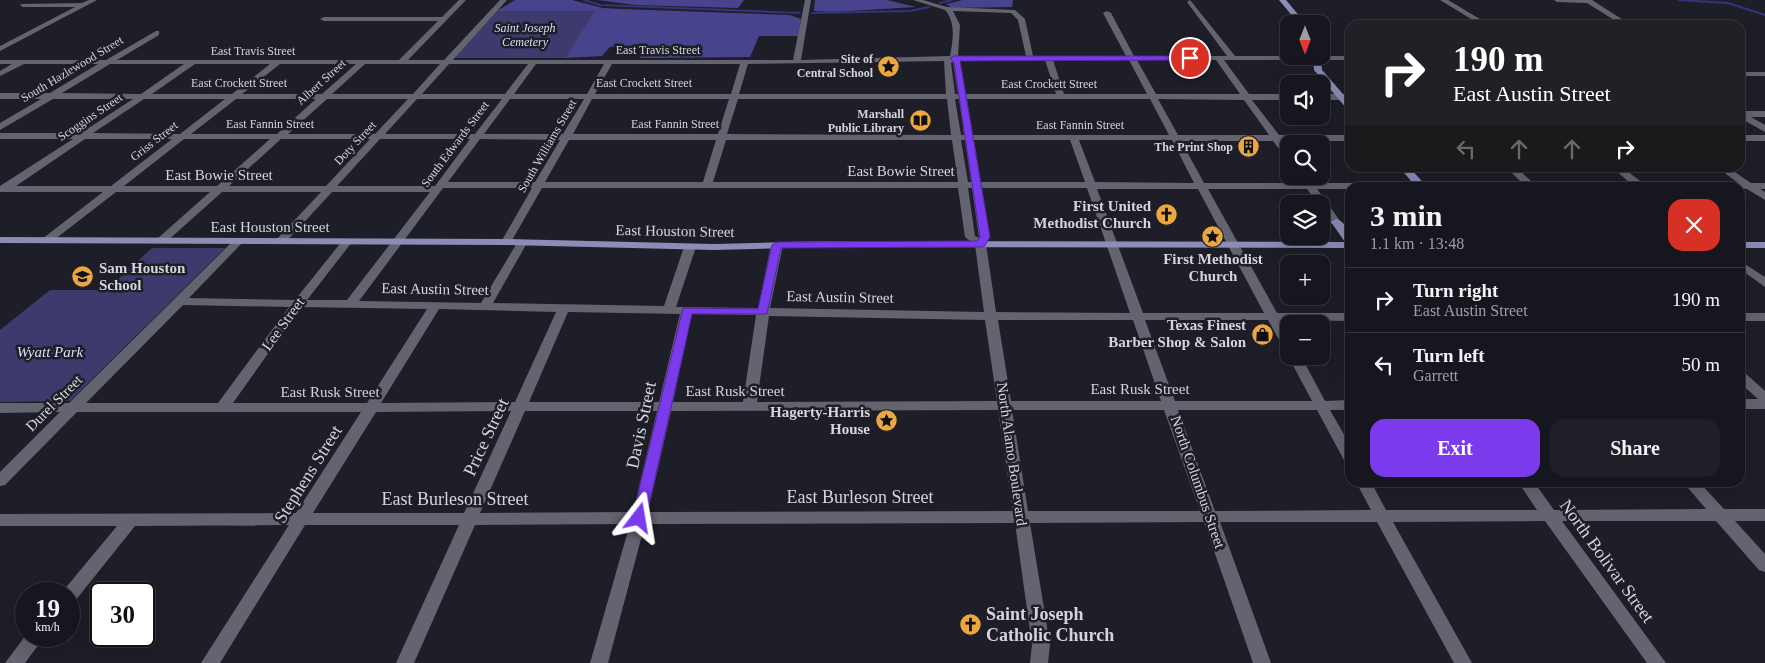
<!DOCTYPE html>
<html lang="en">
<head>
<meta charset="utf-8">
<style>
	body { margin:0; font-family:"Times New Roman",serif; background:#1f1f27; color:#f1f3f6; height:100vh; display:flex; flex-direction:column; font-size:19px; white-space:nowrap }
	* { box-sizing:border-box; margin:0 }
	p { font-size:16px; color:#9e9fa4 }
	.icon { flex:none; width:28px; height:28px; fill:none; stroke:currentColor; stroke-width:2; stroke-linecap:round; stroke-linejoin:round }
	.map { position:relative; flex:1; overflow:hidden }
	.side { position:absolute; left:1345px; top:182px; width:400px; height:305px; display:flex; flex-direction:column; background:#16161e; border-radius:15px; box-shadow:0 5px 20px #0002,0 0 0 1px #35353c }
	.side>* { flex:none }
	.top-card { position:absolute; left:1345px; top:20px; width:400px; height:152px; border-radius:15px; box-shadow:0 5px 20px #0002,0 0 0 1px #35353c; background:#202124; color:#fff; overflow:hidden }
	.needle { width:32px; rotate:180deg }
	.fabs { position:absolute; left:1280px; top:15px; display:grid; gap:10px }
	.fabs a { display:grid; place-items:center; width:50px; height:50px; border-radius:10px; background:#16161e; box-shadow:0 5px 20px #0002,0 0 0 1px #35353c; font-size:25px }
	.speed { position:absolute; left:15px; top:582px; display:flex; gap:10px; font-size:25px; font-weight:700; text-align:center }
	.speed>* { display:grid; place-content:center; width:65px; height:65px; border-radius:50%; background:#16161e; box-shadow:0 5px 20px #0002,0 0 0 1px #35353c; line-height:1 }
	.speed small { font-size:12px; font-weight:400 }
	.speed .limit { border:2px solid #111; border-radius:8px; background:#fff; color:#111 }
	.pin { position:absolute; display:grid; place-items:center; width:42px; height:42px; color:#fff; margin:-21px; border:2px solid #fff; border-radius:50%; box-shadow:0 1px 5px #0007 }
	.me { position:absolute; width:55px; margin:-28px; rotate:14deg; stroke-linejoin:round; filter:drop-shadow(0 0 4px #0008) }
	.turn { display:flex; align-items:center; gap:18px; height:105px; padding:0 25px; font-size:22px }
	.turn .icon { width:65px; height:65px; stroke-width:2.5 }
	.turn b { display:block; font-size:35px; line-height:42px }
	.lanes { display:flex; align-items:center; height:48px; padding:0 25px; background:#0003; justify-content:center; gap:25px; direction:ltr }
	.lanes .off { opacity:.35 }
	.round { display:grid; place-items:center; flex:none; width:52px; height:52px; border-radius:15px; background:#1f1f27 }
	.head { display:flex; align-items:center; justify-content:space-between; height:85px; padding:0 25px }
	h1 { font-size:30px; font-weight:800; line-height:38px }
	.action { display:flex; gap:10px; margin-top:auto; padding:10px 25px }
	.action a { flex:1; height:58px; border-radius:15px; background:#7c3aed; color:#fff; font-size:20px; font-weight:800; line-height:58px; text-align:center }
	.action a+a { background:#1f1f27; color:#f1f3f6 }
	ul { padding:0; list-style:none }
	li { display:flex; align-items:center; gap:15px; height:65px; padding:0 25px; border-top:1px solid #35353c }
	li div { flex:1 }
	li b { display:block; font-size:19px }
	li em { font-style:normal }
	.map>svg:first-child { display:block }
	.green { fill:#3d3b6e }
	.forest { fill:#48438d }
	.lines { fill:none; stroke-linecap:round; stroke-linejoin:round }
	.stream { stroke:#39327b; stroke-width:2 }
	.minor { fill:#646470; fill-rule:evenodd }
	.major { fill:#8c8cb7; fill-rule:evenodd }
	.route { fill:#7c3aed; stroke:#51269a }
	.labels { text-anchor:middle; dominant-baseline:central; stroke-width:5; stroke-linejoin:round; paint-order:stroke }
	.far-park-label { font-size:12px; font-style:italic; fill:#dddff5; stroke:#1e1e28 }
	.far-street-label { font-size:12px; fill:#d4d4db; stroke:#1e1e28 }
	.far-poi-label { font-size:12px; font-weight:bold; fill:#d4d4db; stroke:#1e1e28; text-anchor:end }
	.street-label { font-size:15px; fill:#d4d4db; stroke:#1e1e28 }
	.poi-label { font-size:15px; font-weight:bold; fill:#d4d4db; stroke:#1e1e28; text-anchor:end }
	.park-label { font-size:15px; font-style:italic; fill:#dddff5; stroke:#1e1e28 }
	.near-street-label { font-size:18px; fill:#d4d4db; stroke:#1e1e28 }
	.near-poi-label { font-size:18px; font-weight:bold; fill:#d4d4db; stroke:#1e1e28; text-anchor:start }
</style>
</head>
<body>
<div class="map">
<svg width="1765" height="663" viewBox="0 0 1765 663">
	<rect width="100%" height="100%" fill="#1e1e28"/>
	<path class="green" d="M497,11H596L565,58H455Z
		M152,248H225L70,401L0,402V330L50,290H106Z"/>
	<path class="forest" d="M515,0H572L603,8L622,9L790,15L801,19L798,36H759L750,57L640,58L645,46L610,47L602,56L565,58L595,11H497Z
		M597,0H744L738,8L635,5Z
		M815,0H887L916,7L833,12L814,11Z
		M963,0H1013L1012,7L952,8L946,4Z"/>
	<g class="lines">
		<path class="stream" d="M584,0L600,5L800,13
			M1679,0L1728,3L1765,15
			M940,3L952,0
			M812,13L910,11L929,7"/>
		<path class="minor" d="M89,0H97L0,51V46L75,7H23L20,5L21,4L82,3Z
			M459,0H466L408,60H444L500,0H507L453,60H793L805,0H811L801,60L950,56C953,41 956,22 945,10L913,0H923L947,7L1015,10L1025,19L1033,56H1126L1103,13L1107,11L1111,13L1134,56H1227L1187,2L1190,0L1235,56H1350V60H1224L1249,94H1289V100H1252L1279,135H1350V141H1283L1289,149V159L1286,158L1273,141H1181L1204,183H1303L1298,176H1308L1313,183H1522L1507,168H1517L1533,183H1630L1613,168H1623L1643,183H1738L1718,168H1729L1751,183H1765V189H1760L1765,192V200L1747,189L1740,188L1317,189L1341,222L1336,225L1332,224L1321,209V204H1318L1307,189H1208L1277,313H1350V321L1281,320L1289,335V351L1283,347L1268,320H1145L1175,401H1312L1288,356L1289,354V356H1301L1325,401L1350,400V410H1330L1350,445V463L1345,462L1317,410H1178L1215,511L1371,510L1356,482H1371L1386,510H1537L1518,482H1534L1554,510L1706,509L1683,482H1699L1724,509H1765V521H1735L1765,554V572L1759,570L1716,521H1562L1666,663H1647L1545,521L1393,522L1472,663H1454L1377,522H1220L1271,663H1253L1204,522L1030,523L1050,645L1048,663H1030L1032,645L1015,523L645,524L608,663H590L630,524L475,525L414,663H396L459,525H305L220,663H201L289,525L135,526L75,601L69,603V594H62L63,591L117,526H0V514L296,513L361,412H77L5,485L0,486V472L60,412L0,413V403H69L234,240L238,239L243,242L189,298L295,300L343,240L347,239L352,242L307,300H347L430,192H332L284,244H276L275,242L276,240L321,192H222L165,243H157L156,241L157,239L210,192H116L50,243H42L41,241L42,239L103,192H0V186L73,139H0V133H81L133,99H53L0,130V123L41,99H0V93H50L98,64H24L0,76V71L12,64H0V60H106L156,31H159V35L117,60H399L438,21H324L320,19L324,17H442ZM953,11L1011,13L1018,20L1026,56H958L960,25ZM960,60H1045L1056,94H966ZM1053,60H1129L1147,94H1064ZM1137,60H1216L1240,94H1156ZM944,61L946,94H739L748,64ZM953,62L958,94H955L951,63ZM110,64H184L141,94L62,93ZM195,64H270L232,94H152ZM280,64H356L322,94H242ZM365,64H440L413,94H332ZM449,64H528L505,94H422ZM536,64H604L587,94H514ZM612,64H740L731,94H595ZM144,99H225L180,134L93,133ZM236,99H316L277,134H191ZM327,99H408L375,134H288ZM417,99H502L475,134H385ZM510,99H584L563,134H484ZM592,99H729L718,134H573ZM738,99H947L951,135L727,134ZM955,99H959L964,135H961ZM967,99H1150L1169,135H973ZM1158,99L1244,100L1269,135H1178ZM85,139H172L111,186H16ZM184,139H270L217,186H124ZM281,139H370L326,186H229ZM380,139H470L435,186H337ZM480,139L560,140L535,182H448ZM569,140H716L703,182H545ZM726,140H952L958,182H713ZM961,140H965L971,182H968ZM974,140H1070L1085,182H981ZM1079,140H1172L1194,183L1095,182ZM443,188H532L501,242L506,245L511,242L542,188H958L965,237L975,245L984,312L770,308L783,245L777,242L771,245L758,308L676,307L696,247L690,244L684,247L664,306L493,303L527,243L522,240L517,243L481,303L359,301ZM968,188H972L979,238L975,236ZM982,188H1087L1130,313L996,312L986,244L990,237ZM1097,189H1198L1264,313H1143ZM183,305L289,307L218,403H86ZM301,307L427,309L367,403H233ZM439,309L556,312L515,402L381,403ZM568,312L680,314L659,402H529ZM692,314L756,315L743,402H673ZM769,316L985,320L997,401L757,402ZM998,320H1133L1161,401H1011ZM998,410L1013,511L648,512L671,411ZM1012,410H1164L1200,511H1028ZM511,411L464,513H313L376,412ZM525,411H657L633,512L480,513Z
			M1440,0H1448L1490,25H1481Z
			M1554,0H1592L1631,25H1622L1587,3L1557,2Z
			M1740,72H1765V76H1740Z
			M1321,94H1350V100H1321Z
			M1740,111H1765V117H1751L1765,125V132L1740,118Z
			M1740,135H1765V141H1740Z
			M1740,261L1765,277V287L1740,269Z
			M1740,313H1765V321H1740Z
			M1740,372L1745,373L1765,391V409H1740V399H1758L1740,383Z
			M26,635L45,636L25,663H5Z"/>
		<path class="major" d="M1279,0H1286L1306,24H1299Z
			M1313,56H1321L1322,70L1350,102V110L1347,109L1314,70Z
			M1400,168H1410L1428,188H1417Z
			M1336,219C1349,223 1350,237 1350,248L826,247L714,250L506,245L0,243V237L506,239L714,244L826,241L1345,242L1331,222Z
			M1740,242H1765V248H1740Z"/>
	</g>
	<path class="route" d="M954,56H1190L1193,58L1190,60L960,61L990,237L984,247L781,248L767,314H692L646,518L644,522H634L632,518L683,308L758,309L772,245L777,242L977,241L980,237L954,62L950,58Z"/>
	<defs>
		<symbol id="sight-disc" viewBox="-11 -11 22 22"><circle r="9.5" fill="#eea73c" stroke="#1e1e28"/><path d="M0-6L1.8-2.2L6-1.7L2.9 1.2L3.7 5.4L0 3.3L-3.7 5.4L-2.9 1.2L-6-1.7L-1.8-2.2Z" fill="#111"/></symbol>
		<symbol id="library-disc" viewBox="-11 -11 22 22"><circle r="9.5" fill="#eea73c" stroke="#1e1e28"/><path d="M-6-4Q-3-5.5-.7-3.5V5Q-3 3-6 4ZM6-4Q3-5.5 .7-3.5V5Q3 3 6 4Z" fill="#111"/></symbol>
		<symbol id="building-disc" viewBox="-11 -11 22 22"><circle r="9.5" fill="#eea73c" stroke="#1e1e28"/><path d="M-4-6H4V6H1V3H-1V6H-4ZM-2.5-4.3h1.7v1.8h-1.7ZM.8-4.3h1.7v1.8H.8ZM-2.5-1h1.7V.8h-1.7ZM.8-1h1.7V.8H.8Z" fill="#111"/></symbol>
		<symbol id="church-disc" viewBox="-11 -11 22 22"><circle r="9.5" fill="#eea73c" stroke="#1e1e28"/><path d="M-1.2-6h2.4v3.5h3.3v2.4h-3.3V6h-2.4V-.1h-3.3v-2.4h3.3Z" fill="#111"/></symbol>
		<symbol id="school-disc" viewBox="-11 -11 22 22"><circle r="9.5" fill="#eea73c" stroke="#1e1e28"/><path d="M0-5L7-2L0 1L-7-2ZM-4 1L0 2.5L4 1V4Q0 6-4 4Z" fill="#111"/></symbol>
		<symbol id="shop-disc" viewBox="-11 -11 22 22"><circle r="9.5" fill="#eea73c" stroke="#1e1e28"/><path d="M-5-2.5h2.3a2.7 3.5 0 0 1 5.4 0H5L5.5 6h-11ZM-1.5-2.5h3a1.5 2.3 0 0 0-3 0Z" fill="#111"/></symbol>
	</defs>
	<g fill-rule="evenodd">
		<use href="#sight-disc" x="876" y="54" width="25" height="25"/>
		<use href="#library-disc" x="908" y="108" width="25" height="25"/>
		<use href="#building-disc" x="1236" y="134" width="25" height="25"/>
		<use href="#church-disc" x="1154" y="202" width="25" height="25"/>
		<use href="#sight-disc" x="1200" y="224" width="25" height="25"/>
		<use href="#school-disc" x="70" y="264" width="25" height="25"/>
		<use href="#shop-disc" x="1250" y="322" width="25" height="25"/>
		<use href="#sight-disc" x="874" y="408" width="25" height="25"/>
		<use href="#church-disc" x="958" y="612" width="25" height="25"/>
	</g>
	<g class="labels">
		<g class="far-park-label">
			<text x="525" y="28">Saint Joseph<tspan x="525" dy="14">Cemetery</tspan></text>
		</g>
		<g class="far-street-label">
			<text x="658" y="50">East Travis Street</text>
			<text x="253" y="51">East Travis Street</text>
			<text transform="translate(72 69) rotate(-31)">South Hazlewood Street</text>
			<text transform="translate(321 82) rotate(-42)">Albert Street</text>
			<text x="239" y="83">East Crockett Street</text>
			<text x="644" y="83">East Crockett Street</text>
			<text x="1049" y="84">East Crockett Street</text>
			<text transform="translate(90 117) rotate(-34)">Scoggins Street</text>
			<text x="270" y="124">East Fannin Street</text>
			<text x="675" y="124">East Fannin Street</text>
			<text x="1080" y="125">East Fannin Street</text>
			<text transform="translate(154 141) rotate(-38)">Griss Street</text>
			<text transform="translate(355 143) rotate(-47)">Doty Street</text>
			<text transform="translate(455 144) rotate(-53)">South Edwards Street</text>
			<text transform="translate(547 146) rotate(-60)">South Williams Street</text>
		</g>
		<g class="far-poi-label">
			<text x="873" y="59">Site of<tspan x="873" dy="14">Central School</tspan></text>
			<text x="904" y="114">Marshall<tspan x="904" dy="14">Public Library</tspan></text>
			<text x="1233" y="147">The Print Shop</text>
		</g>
		<g class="street-label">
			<text x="901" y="171">East Bowie Street</text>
			<text x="219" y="175">East Bowie Street</text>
			<text x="270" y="227">East Houston Street</text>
			<text transform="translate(675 231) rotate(1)">East Houston Street</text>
			<text transform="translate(435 289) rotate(1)">East Austin Street</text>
			<text transform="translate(840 297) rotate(1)">East Austin Street</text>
			<text transform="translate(283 324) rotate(-54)">Lee Street</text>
			<text x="1140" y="389">East Rusk Street</text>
			<text x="735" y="391">East Rusk Street</text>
			<text x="330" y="392">East Rusk Street</text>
			<text transform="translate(54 403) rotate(-45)">Durel Street</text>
			<text transform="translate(1012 454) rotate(82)">North Alamo Boulevard</text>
			<text transform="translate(1198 482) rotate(71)">North Columbus Street</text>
		</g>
		<g class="poi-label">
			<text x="1151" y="206">First United<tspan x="1151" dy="17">Methodist Church</tspan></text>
			<text x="1213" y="259" text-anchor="middle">First Methodist<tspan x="1213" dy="17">Church</tspan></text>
			<text x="99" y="268" text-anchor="start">Sam Houston<tspan x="99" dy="17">School</tspan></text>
			<text x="1246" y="325">Texas Finest<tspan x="1246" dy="17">Barber Shop &amp; Salon</tspan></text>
			<text x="870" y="412">Hagerty-Harris<tspan x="870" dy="17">House</tspan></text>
		</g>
		<g class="park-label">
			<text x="50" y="352">Wyatt Park</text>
		</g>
		<g class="near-street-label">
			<text transform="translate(641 425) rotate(-78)">Davis Street</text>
			<text transform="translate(486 437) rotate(-65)">Price Street</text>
			<text transform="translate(308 474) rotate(-58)">Stephens Street</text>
			<text x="860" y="497">East Burleson Street</text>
			<text x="455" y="499">East Burleson Street</text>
			<text transform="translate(1607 561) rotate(54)">North Bolivar Street</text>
		</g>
		<g class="near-poi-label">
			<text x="986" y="614">Saint Joseph<tspan x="986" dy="21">Catholic Church</tspan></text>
		</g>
	</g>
</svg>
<div class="fabs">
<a><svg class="needle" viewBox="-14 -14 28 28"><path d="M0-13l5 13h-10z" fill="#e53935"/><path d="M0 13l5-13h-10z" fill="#9e9fa4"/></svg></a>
<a><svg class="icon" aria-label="sound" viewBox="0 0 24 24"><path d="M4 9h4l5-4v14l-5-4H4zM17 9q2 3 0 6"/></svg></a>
<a><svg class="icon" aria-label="search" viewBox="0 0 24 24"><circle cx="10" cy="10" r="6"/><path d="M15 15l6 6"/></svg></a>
<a><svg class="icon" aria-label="layers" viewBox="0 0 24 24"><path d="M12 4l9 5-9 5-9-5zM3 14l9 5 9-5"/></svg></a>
<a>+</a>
<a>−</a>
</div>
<div class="speed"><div>19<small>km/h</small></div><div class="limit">30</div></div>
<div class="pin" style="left:1190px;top:58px;background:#d93025"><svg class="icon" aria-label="arrive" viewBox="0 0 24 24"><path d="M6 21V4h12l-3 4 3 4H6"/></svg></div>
<svg class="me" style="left:639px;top:518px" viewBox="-20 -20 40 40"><path d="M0-17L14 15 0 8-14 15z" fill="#7c3aed" stroke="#fff" stroke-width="4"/></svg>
<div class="top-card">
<div class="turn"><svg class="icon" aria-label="right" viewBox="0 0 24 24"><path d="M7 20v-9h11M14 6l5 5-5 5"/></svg><div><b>190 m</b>East Austin Street</div></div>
<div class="lanes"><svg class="icon off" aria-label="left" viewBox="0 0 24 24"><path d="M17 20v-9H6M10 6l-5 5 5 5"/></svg><svg class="icon off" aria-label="ahead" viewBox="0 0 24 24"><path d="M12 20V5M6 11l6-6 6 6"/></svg><svg class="icon off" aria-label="ahead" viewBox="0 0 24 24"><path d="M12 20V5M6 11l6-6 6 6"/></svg><svg class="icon" aria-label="right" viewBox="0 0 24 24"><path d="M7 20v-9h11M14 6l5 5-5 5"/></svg></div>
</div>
<section class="side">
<div class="head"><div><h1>3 min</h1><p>1.1 km · 13:48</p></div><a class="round" style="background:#d93025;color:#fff"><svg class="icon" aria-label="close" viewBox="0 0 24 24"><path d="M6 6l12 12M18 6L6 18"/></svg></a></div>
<ul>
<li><svg class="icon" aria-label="right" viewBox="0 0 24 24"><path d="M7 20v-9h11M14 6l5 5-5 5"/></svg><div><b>Turn right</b><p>East Austin Street</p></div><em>190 m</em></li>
<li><svg class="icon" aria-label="left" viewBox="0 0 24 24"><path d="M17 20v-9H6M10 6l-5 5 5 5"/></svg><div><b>Turn left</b><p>Garrett</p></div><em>50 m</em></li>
</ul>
<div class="action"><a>Exit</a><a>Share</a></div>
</section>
</div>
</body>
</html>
